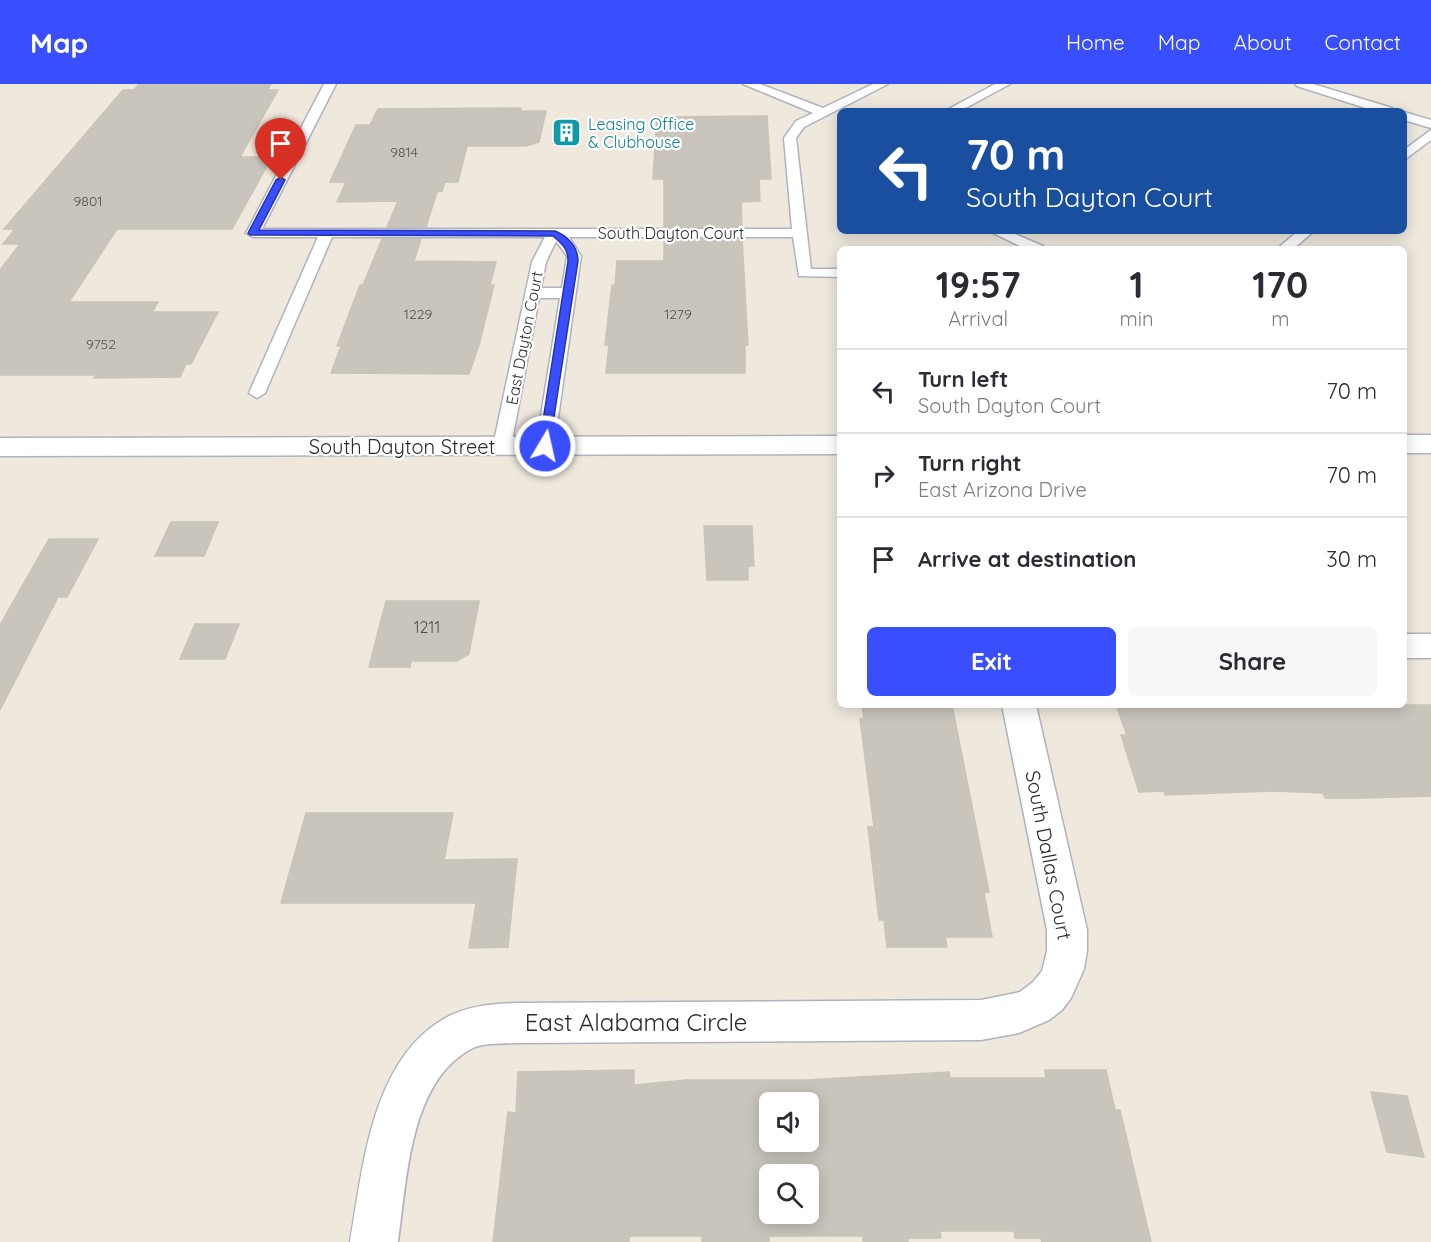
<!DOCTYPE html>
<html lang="en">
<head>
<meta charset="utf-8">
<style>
	body { margin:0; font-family:Quicksand,sans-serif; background:#f7f7f7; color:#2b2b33; height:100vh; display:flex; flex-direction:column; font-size:22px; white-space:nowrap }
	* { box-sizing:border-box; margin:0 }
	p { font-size:20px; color:#7c7c81 }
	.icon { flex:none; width:33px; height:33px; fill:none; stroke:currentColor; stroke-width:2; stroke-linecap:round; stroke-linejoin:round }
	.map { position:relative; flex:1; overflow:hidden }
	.side { position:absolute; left:837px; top:162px; width:570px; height:462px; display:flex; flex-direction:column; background:#fff; border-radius:9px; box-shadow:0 3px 15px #0003 }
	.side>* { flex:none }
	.top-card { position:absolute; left:837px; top:24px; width:570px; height:126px; border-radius:9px; box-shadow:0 3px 15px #0003; background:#1a4fa0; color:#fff; overflow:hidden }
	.fabs { position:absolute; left:759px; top:1008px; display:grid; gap:12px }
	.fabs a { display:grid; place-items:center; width:60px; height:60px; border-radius:9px; background:#fff; box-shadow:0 3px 15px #0003; font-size:30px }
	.pin { position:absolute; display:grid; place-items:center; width:51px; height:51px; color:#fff; margin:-62px -26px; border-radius:50% 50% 50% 0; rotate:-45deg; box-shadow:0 0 6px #0007 }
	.pin .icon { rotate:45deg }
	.me { position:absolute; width:66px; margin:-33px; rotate:9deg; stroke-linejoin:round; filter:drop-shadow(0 0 4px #0008) }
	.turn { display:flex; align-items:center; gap:21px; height:126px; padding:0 30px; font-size:27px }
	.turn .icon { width:78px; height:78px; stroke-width:2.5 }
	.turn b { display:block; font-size:42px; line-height:51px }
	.eta { display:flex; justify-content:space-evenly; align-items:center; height:102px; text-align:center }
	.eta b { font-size:36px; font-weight:800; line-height:42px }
	.cta { display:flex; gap:12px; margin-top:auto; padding:12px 30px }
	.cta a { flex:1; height:69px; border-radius:9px; background:#394eff; color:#fff; font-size:24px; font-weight:800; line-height:69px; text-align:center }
	.cta a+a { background:#f7f7f7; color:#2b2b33 }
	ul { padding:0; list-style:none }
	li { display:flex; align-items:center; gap:18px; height:84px; padding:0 30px; border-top:2px solid #e1e1e2 }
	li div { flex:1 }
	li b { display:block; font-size:22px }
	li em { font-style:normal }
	header { display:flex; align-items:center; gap:36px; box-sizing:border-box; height:84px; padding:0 30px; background:#394eff; color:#fff }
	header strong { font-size:28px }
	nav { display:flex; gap:33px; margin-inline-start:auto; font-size:21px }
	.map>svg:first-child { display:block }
	.building { fill:#c9c5bd; stroke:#c9c4b6; stroke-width:1.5; fill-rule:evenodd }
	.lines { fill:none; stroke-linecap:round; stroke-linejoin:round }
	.service-casing { stroke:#b1b2c0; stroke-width:3 }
	.minor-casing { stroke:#b1b2c0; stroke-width:3 }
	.tertiary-casing { stroke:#b1b2c0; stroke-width:3 }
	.service { fill:#fff; fill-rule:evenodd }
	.minor { fill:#fff; fill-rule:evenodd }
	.tertiary { fill:#fff; fill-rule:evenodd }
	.route { fill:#394eff; stroke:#2533a6; stroke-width:1.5 }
	.labels { text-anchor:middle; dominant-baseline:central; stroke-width:4.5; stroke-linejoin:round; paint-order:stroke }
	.far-number-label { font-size:14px; fill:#525250 }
	.far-culture-label { font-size:16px; fill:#0d838f; stroke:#fff; text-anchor:start }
	.far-street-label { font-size:16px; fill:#2b2b2b; stroke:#fff }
	.number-label { font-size:16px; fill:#525250 }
	.street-label { font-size:20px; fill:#2b2b2b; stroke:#fff }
	.near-street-label { font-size:24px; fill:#2b2b2b; stroke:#fff }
</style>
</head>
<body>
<header>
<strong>Map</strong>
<nav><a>Home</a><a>Map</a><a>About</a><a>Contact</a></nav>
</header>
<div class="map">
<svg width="1431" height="1158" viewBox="0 0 1431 1158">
	<rect width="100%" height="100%" fill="#eee8dd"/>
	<path class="building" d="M139,0H271L267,6H278L240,73H272L232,145H117L69,218H158L152,228H218L191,280H186L180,293L94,294L96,291H0V186L20,160H3L15,145H4L123,6H134Z
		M521,24L520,27H546L539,58L526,62H467L458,98H445L442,107L437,108L426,143H387L398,117L337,118L346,98H330L356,41H370L378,25Z
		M767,32L771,95H759L760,117L741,118L742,143H664V95H653L657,33Z
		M382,155H421L414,177L496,178L490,201H494L479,261L469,290L331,289L341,262H337L360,201H363Z
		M664,155H742L748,261H745V289H606L609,261H605L612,201H615L617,177H664Z
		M171,438H218L204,472H155Z
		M704,442H752L754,482H748V496H707Z
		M49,455H98L67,513H58L0,626V541Z
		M386,517H479L469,570L457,577H411L410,583H369Z
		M195,540H239L225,575H180Z
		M862,621H952L989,808H984L992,853H945L947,863H887L884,836H879L868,743H874L860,635H864Z
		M1116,621H1431V712L1363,714H1325L1323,709L1275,707L1165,711L1164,707L1139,708L1121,651H1127Z
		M306,729H453L444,776L517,775L508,863L469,864L476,819H281Z
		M634,986V1001L686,996H805L949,988L950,994H1046L1045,986H1106L1115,1026H1120L1151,1158H1042L1041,1154H1015L1014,1147H940L941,1154H908V1158H863V1152H769V1158H702V1152H629V1158H493L508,1028L516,1029L518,988ZM770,1018H808V1058H770ZM770,1090H808V1130H770Z
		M1371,1008L1407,1012L1424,1073L1387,1068Z"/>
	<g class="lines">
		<defs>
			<path id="service" d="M324,0H336L262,145H792L784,54L796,37L813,29L743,0H760L823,24L873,0H888L804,43L796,54L811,185H840V193L799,192L793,153H569L581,172L554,362L551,366H539L536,362L560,214H539L511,362L508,366H496L493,362L532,178L545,153H332L265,309L257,314L249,309L318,153H253L246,149ZM556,157L567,172L562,204H541L546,178Z
				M995,0H1010L960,27H945Z
				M1295,0H1313L1392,24L1394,27H1375L1297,2Z
				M1404,28L1431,36V44L1404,36Z
				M1431,46V56L1404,76V66Z
				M989,147H1008L1043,162L1045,165H1026Z
				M1298,147H1314L1293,165H1277Z"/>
			<path id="minor" d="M1404,550H1431V574H1404Z
				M1002,621H1036L1087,846V867L1084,885L1071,914L1062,926L1049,936L1019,949L981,956L517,959C503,960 484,958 471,965C409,998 407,1097 398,1158H350C363,1084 371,979 442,936C464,922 491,920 517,919L981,916L1020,908L1033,898L1042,887L1047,867V846Z"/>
			<path id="tertiary" d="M1404,351H1431V369H1404Z
				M840,352V370L0,372V354Z"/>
		</defs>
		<use href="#service" class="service-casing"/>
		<use href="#minor" class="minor-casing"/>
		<use href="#tertiary" class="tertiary-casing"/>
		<use href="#service" class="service"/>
		<use href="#minor" class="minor"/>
		<use href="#tertiary" class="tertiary"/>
	</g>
	<path class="route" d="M281,93L285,96L259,146L555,147C568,152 578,163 578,177L549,365H541L539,362L568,177C568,164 562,160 553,152L250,151L248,149L276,96Z"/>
	<defs>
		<symbol id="building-square" viewBox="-11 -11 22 22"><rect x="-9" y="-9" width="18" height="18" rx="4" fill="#0f9aa8" stroke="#fff"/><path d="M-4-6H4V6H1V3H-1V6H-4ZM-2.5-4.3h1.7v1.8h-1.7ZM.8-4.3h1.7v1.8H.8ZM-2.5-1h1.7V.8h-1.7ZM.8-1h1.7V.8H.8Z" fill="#fff"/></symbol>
	</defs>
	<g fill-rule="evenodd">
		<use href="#building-square" x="550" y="32" width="33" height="33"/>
	</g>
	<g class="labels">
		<g class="far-number-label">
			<text x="404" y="68">9814</text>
			<text x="88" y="117">9801</text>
			<text x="418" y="230">1229</text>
			<text x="678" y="230">1279</text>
			<text x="101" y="260">9752</text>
		</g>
		<g class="far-culture-label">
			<text x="588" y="40">Leasing Office<tspan x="588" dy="18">&amp; Clubhouse</tspan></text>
		</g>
		<g class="far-street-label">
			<text x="671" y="149">South Dayton Court</text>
			<text transform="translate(524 254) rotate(-79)">East Dayton Court</text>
		</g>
		<g class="number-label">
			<text x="427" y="543">1211</text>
		</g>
		<g class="street-label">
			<text x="402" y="362">South Dayton Street</text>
			<text transform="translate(1049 771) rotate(79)">South Dallas Court</text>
		</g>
		<g class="near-street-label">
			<text x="636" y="938">East Alabama Circle</text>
		</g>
	</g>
</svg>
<div class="fabs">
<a><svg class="icon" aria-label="sound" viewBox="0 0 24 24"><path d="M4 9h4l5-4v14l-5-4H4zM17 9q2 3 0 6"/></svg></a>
<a><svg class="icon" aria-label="search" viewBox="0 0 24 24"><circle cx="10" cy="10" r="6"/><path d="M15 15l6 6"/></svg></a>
</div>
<div class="pin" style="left:281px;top:96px;background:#d93025"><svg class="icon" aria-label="arrive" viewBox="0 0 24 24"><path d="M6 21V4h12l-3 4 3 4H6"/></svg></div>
<svg class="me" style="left:545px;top:362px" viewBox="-20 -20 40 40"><circle r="17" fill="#394eff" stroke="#fff" stroke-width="3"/><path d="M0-11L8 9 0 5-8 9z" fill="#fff"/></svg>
<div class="top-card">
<div class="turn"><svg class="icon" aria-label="left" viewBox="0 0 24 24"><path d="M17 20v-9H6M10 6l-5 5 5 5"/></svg><div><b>70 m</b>South Dayton Court</div></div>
</div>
<section class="side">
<div class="eta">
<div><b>19:57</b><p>Arrival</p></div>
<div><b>1</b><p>min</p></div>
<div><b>170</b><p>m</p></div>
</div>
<ul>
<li><svg class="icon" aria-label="left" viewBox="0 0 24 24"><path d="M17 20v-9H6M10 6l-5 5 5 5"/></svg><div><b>Turn left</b><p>South Dayton Court</p></div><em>70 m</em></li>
<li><svg class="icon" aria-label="right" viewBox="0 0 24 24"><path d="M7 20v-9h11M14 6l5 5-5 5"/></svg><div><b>Turn right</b><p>East Arizona Drive</p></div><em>70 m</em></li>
<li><svg class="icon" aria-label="arrive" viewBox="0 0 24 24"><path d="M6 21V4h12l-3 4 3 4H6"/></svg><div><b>Arrive at destination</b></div><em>30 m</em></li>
</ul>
<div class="cta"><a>Exit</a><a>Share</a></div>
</section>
</div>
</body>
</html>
